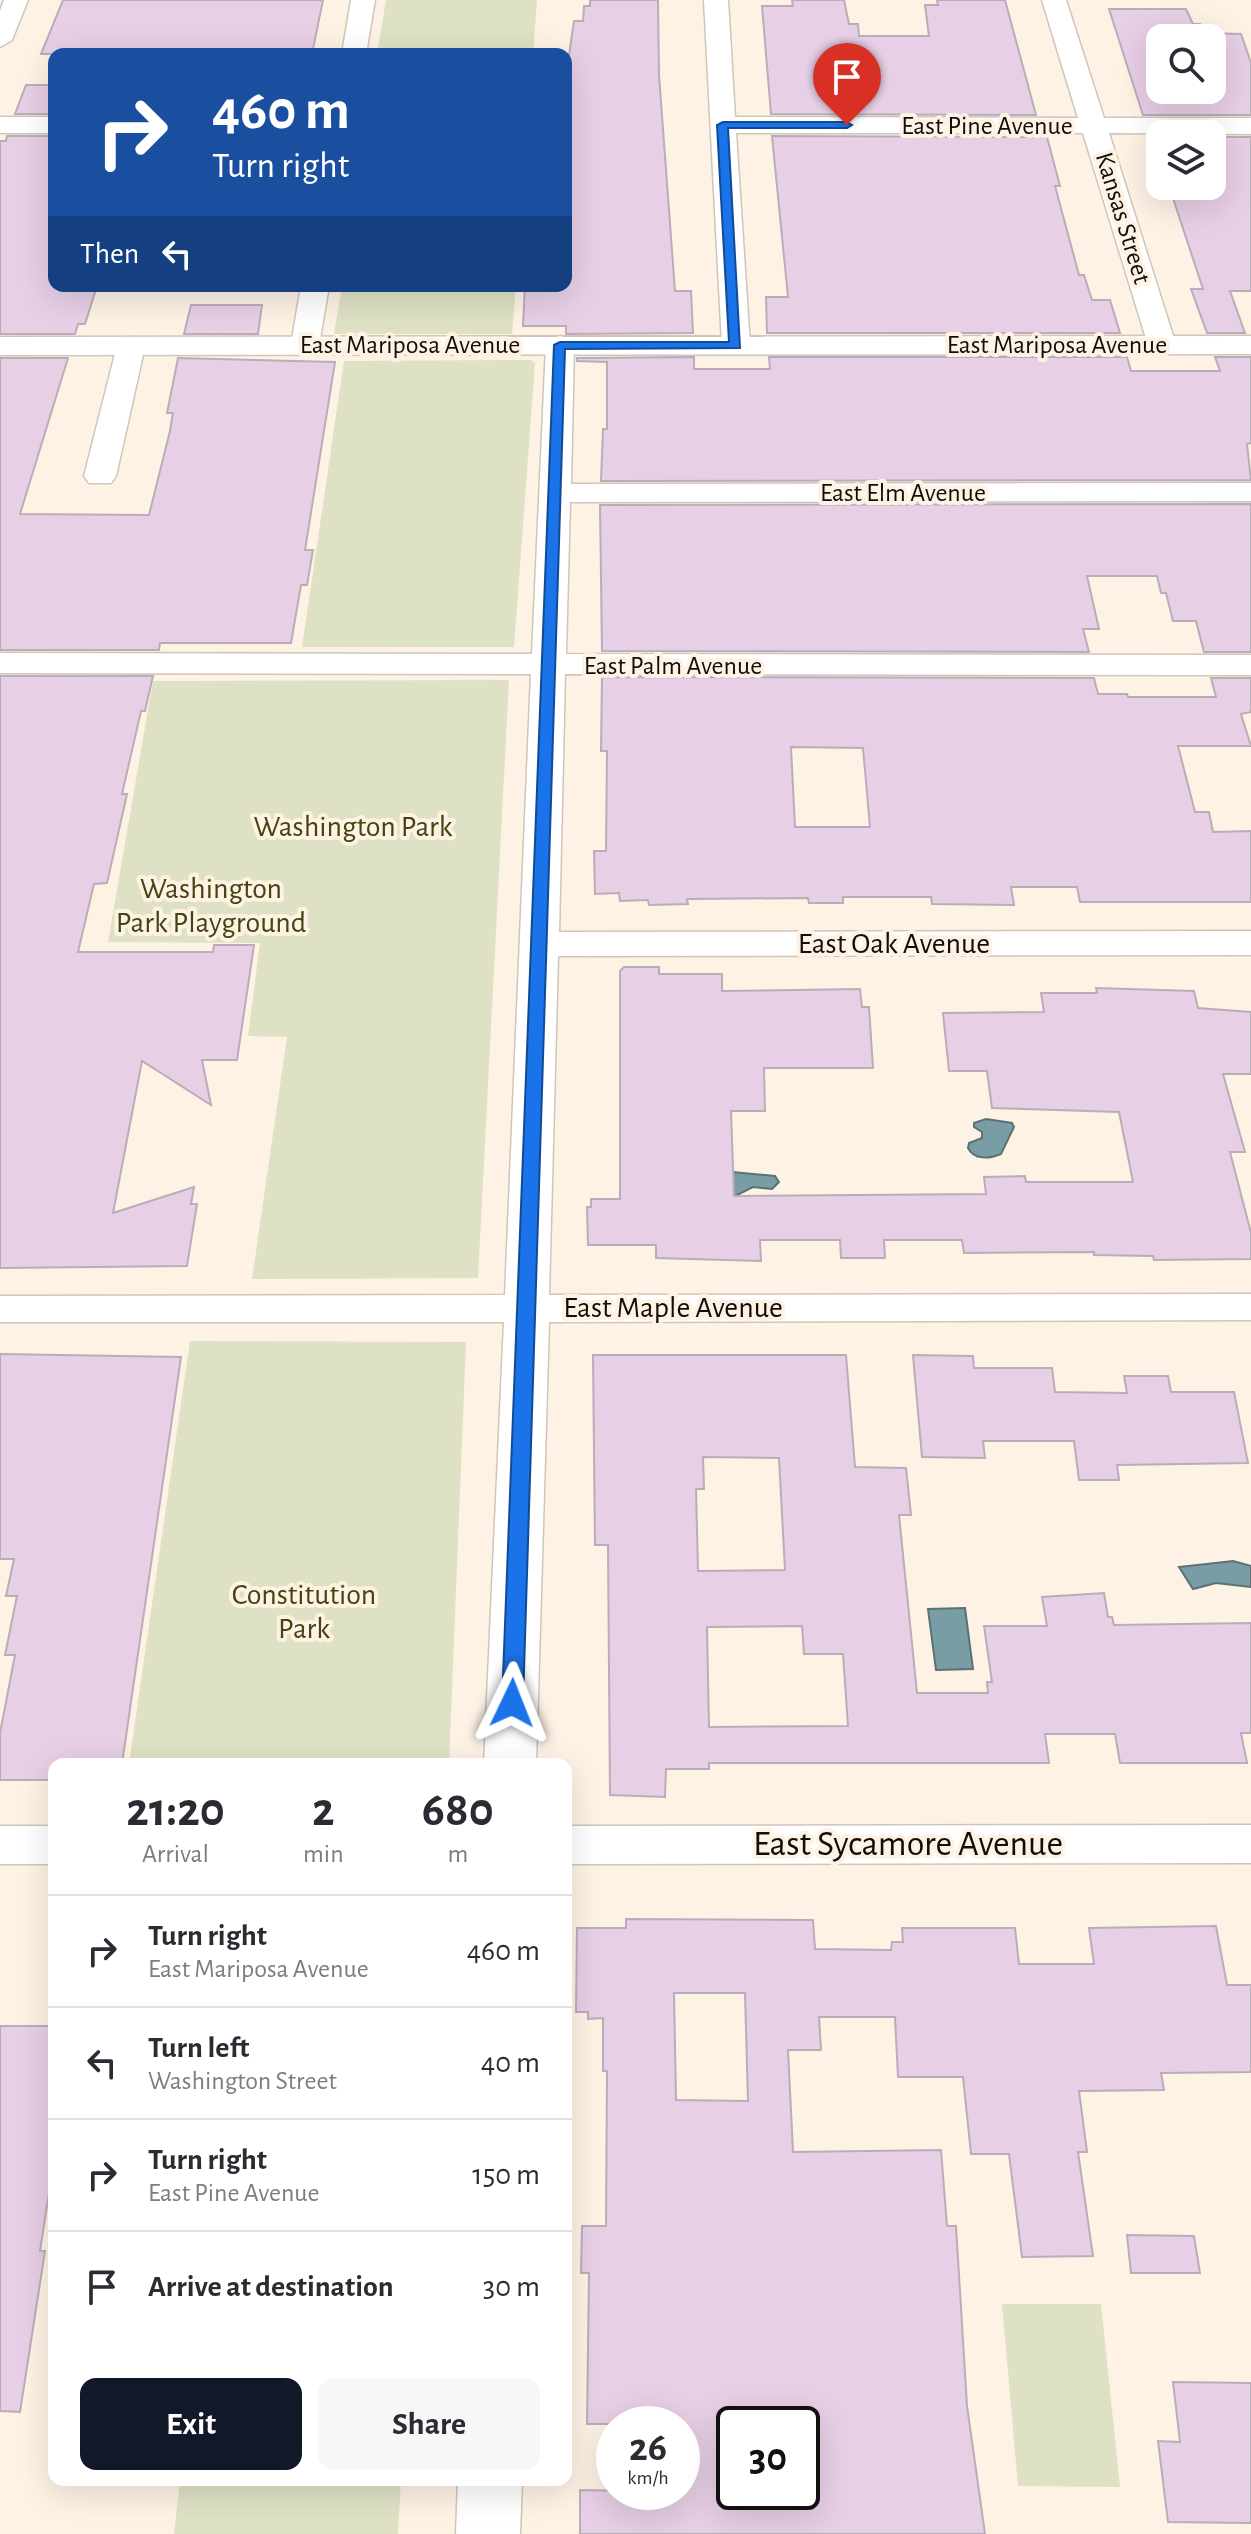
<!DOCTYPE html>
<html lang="en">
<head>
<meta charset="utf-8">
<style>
	body { margin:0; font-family:"Alegreya Sans",sans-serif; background:#f7f7f7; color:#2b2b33; height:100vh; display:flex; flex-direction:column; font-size:30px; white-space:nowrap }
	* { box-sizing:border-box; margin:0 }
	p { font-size:26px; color:#7c7c81 }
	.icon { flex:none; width:44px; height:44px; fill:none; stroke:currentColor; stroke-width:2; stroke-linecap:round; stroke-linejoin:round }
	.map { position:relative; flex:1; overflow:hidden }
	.details { position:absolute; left:48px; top:1758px; width:524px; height:728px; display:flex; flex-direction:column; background:#fff; border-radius:16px; box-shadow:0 8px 32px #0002 }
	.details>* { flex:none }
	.top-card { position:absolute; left:48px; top:48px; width:524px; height:244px; border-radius:16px; box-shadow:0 8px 32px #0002; background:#1a4fa0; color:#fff; overflow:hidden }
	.tools { position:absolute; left:1146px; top:24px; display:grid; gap:16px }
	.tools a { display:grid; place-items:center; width:80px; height:80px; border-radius:16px; background:#fff; box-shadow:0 8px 32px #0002; font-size:40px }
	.speed { position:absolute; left:596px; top:2406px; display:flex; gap:16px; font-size:40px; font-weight:700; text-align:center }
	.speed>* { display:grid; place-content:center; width:104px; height:104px; border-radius:50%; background:#fff; box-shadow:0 8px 32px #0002; line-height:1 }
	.speed small { font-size:20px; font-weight:400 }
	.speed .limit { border:4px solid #111; border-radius:12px; background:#fff; color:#111 }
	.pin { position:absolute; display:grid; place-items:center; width:68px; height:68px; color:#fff; margin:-82px -34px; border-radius:50% 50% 50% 0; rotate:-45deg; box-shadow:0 0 8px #0007 }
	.pin .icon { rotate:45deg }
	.me { position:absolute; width:88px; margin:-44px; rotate:2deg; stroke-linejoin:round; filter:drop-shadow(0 0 6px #0008) }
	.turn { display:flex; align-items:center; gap:28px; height:168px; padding:0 32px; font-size:36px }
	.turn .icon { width:104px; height:104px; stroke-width:2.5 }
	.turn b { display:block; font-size:56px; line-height:68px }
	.then { display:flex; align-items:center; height:76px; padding:0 32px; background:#0003; gap:16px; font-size:30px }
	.eta { display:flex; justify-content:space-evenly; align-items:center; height:136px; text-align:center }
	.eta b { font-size:48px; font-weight:600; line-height:56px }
	.cta { display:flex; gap:16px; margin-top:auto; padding:16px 32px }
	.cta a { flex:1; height:92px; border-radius:16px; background:#111827; color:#fff; font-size:32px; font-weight:600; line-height:92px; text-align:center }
	.cta a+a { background:#f7f7f7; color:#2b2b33 }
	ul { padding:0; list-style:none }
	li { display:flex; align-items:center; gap:24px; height:112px; padding:0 32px; border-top:2px solid #e1e1e2 }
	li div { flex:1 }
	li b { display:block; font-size:30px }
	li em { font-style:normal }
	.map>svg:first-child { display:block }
	.green { fill:#dfe1c5 }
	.water { fill:#799da4; stroke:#5a7276; stroke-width:2 }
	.building { fill:#e7cfe6; stroke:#b9adb9; stroke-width:2; fill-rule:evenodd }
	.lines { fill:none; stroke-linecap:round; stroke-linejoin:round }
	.minor-casing { stroke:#d0c5b9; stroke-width:3 }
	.tertiary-casing { stroke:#d0c5b9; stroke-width:3 }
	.minor { fill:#fff; fill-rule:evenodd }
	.tertiary { fill:#fff; fill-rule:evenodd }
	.route { fill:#1a73e8; stroke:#114b97; stroke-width:2 }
	.labels { text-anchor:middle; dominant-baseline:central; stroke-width:8; stroke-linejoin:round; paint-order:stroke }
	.far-street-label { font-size:26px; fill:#110e09; stroke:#fef2e5 }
	.park-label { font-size:30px; fill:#434410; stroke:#fef2e5 }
	.street-label { font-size:30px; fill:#110e09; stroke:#fef2e5 }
	.near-street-label { font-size:36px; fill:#110e09; stroke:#fef2e5 }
</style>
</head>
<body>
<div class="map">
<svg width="1251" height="2534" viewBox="0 0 1251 2534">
	<rect width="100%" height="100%" fill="#fef2e5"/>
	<path class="green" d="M386,0H537L533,54H377Z
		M342,286H516L512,334H334Z
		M531,360L535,363L514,647H302L344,361Z
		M509,680L478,1278L252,1279L287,1037L248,1036L260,943L108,942L153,681Z
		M190,1341L466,1342L449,1764H129Z
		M1002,2304H1101L1120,2487L1018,2486Z
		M180,2480H401L398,2534H174Z"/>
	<path class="water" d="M986,1119L1012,1123L1014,1127L1001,1154C989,1159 974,1160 968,1148L969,1143L982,1138V1132L974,1127V1123Z
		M732,1172L775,1176L779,1182L772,1189L753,1187L729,1199Z
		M1233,1561L1251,1566V1587L1216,1583L1193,1589L1179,1567Z
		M965,1608L973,1669L936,1670L928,1609Z"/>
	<path class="building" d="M63,0H323L312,54H41Z
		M590,0H658L659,75L675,291H691L693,333L566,334V326H523L525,286H566V76L574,21H583L584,6H590Z
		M792,0H844L849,24H858L859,36H929L925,5H938L937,0H1005L1036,115L771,114L762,6H793Z
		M1109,9H1186L1193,24H1200L1203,33L1241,34L1251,63V115H1143ZM1160,38H1212V90H1160Z
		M26,85H54V114H15Z
		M7,136H54V286H97L85,324H78L75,334H0V141H6Z
		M772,136L1047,137L1060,186H1055L1079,275H1084L1092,300H1110L1120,333H767L766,297H788Z
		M1212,137H1251V291H1230L1245,333H1207L1191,289H1203L1169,186H1212Z
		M191,305H262L258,334H184Z
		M694,357V369H770L769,357H1127L1131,371H1220L1215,357H1251V443L1247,444L1251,480L601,481L603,429H607V362L577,361V358Z
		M0,358H68L20,514L149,515L170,431L173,413H167L178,358L335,362L305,550H313L307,585H301L291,643H160L159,650H0Z
		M1251,504V652H1204L1196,621H1173L1166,593H1161L1157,576H1087L1099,629H1083L1089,652L602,651L600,505Z
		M0,676H153L145,711H141L122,794H127L107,883L94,884L78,952H213L214,945H254L237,1060H202L211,1105L142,1061L113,1213L194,1187L191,1204H197L187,1266L0,1268Z
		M602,677L1094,678L1098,694H1127L1128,697H1216L1211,678H1251V712L1241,714L1251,746H1178L1195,812H1209L1213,832L1251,831V902H1080L1077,887H1011L1014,905L932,904L931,897H843V903H809L808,898L687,899L688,904L649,905L648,900L620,901L619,893L595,894L594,851H606L607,751H601ZM791,747L863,748L870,827H795Z
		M624,967H659V974H722V991L860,989L862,1007H869L873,1068H764L765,1111H731L734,1196L986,1194L984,1177L1025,1176L1026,1182H1133L1119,1112L992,1108L987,1071H949L943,1013L1044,1012L1041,993H1097L1096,988L1194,991L1198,1008L1251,1012V1074H1223L1245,1152H1230L1251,1233V1259L1154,1260L1153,1256L1094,1255V1252L964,1253L962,1240H884L885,1258H841L840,1240H760L761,1261L656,1258V1245H588L587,1207H591V1199H620V971Z
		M0,1354L181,1357L122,1764H54V1780H0V1733L15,1655H5L17,1596H6L14,1559H0Z
		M593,1355H846L855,1467L906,1468L911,1515H899L917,1693H988L987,1682H992L984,1626H1047L1042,1597L1104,1593L1108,1617H1112L1114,1625L1251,1623V1733H1241L1247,1763H1120L1115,1734H1045L1049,1763H709V1769H666L665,1797L610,1795L608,1545H595ZM703,1457L779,1458L785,1570L698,1571L696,1489H704ZM802,1626L804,1654H843L848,1726L709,1727L707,1627Z
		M913,1355L973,1356L974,1368H1052L1055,1392L1127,1393L1124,1376H1168L1171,1392H1234L1248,1463L1117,1465L1119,1480H1079L1074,1441H983L985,1458L922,1457Z
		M626,1919L813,1920L815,1949L891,1950L892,1942H903L902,1928H1015L1019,1964H1094L1089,1928L1216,1926L1227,1985H1251V2072L1161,2073L1164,2090L1079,2091L1087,2152H1078L1093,2256L1022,2257L1009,2154H971L963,2077H898L895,2017H819L821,2050H788L793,2152L941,2150L947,2226H956L967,2406L985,2534H580V2490L682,2492V2424H587L589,2273H581L582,2226H606L607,2071H603V2018L588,2019V2012H576L577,1928H626ZM674,1993H745L748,2101L676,2100ZM734,2424H802V2492H734Z
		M0,2026H54V2160L40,2251H45L20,2412L0,2411Z
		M1127,2235L1194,2236L1200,2273H1131Z
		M1173,2382L1251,2383V2523L1168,2522L1158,2441L1180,2442Z"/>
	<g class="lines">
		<defs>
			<path id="minor" d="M4,0H28L12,40L0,47V11Z
				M351,0H375L366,54H342Z
				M704,0H728L735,117L1078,118L1042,0H1066L1104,118H1251V134L1109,133L1176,345L1172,351H1152L1148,345L1083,133H736L750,345L746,351H726L722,345Z
				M0,117H54V133H0Z
				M301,286H329L319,345L315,351H295L291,345Z
				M560,336L570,339L574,345L571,484L1251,483V501L570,502L566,654L1251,655V675L565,674L559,932L1251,931V955L558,956L549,1295L1251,1294V1320L549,1322L536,1764H484L504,1322H0V1296L505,1295L531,674L0,673V653L532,654L546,345L550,339Z
				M131,337L141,340L145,346L116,476L111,483H89L84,476L117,346L121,340Z
				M1251,1825V1863L566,1864V1826Z
				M0,1826H54V1864H0Z
				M458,2480H522L520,2534H456Z"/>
			<path id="tertiary" d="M1251,336V354L0,355V337Z"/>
		</defs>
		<use href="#minor" class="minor-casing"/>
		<use href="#tertiary" class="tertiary-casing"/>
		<use href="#minor" class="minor"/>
		<use href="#tertiary" class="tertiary"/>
	</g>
	<path class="route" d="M723,122H847L852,125L847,128H728L740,348L565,349L523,1703L512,1711L502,1703L554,345L560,342H729L717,125Z"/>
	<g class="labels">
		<g class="far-street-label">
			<text x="987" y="126">East Pine Avenue</text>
			<text transform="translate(1123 218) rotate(73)">Kansas Street</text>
			<text x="410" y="345">East Mariposa Avenue</text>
			<text x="1057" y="345">East Mariposa Avenue</text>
			<text x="903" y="493">East Elm Avenue</text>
			<text x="673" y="666">East Palm Avenue</text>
		</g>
		<g class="park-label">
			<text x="353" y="827">Washington Park</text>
			<text x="211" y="889">Washington<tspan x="211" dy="34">Park Playground</tspan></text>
			<text x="304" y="1595">Constitution<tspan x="304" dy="34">Park</tspan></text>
		</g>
		<g class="street-label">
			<text x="894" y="944">East Oak Avenue</text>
			<text x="673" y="1308">East Maple Avenue</text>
		</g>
		<g class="near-street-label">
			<text x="908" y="1844">East Sycamore Avenue</text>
		</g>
	</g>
</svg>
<div class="tools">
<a><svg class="icon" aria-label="search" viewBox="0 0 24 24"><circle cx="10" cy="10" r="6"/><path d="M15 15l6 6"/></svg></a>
<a><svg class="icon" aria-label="layers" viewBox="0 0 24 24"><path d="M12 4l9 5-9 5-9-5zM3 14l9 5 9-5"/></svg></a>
</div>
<div class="speed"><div>26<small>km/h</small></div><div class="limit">30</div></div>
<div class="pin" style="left:847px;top:125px;background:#d93025"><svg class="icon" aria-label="arrive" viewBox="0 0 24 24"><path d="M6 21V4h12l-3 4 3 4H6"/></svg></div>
<svg class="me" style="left:512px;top:1703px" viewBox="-20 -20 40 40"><path d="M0-17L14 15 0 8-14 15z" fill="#1a73e8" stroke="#fff" stroke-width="4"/></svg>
<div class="top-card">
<div class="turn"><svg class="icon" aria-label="right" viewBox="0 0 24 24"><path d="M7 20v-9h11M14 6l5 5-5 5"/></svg><div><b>460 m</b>Turn right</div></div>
<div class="then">Then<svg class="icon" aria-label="left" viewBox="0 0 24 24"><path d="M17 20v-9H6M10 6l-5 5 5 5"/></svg></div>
</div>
<section class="details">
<div class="eta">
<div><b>21:20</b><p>Arrival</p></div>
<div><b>2</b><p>min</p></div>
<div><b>680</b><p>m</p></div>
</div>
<ul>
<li><svg class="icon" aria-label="right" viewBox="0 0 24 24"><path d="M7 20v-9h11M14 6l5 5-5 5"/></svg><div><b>Turn right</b><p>East Mariposa Avenue</p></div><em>460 m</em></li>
<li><svg class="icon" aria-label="left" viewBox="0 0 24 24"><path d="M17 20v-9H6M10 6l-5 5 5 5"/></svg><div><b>Turn left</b><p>Washington Street</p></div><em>40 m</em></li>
<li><svg class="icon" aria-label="right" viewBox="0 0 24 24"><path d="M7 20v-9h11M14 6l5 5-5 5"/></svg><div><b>Turn right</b><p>East Pine Avenue</p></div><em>150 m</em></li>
<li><svg class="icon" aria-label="arrive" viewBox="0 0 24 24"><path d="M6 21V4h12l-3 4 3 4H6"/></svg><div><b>Arrive at destination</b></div><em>30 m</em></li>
</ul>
<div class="cta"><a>Exit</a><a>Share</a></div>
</section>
</div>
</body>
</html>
